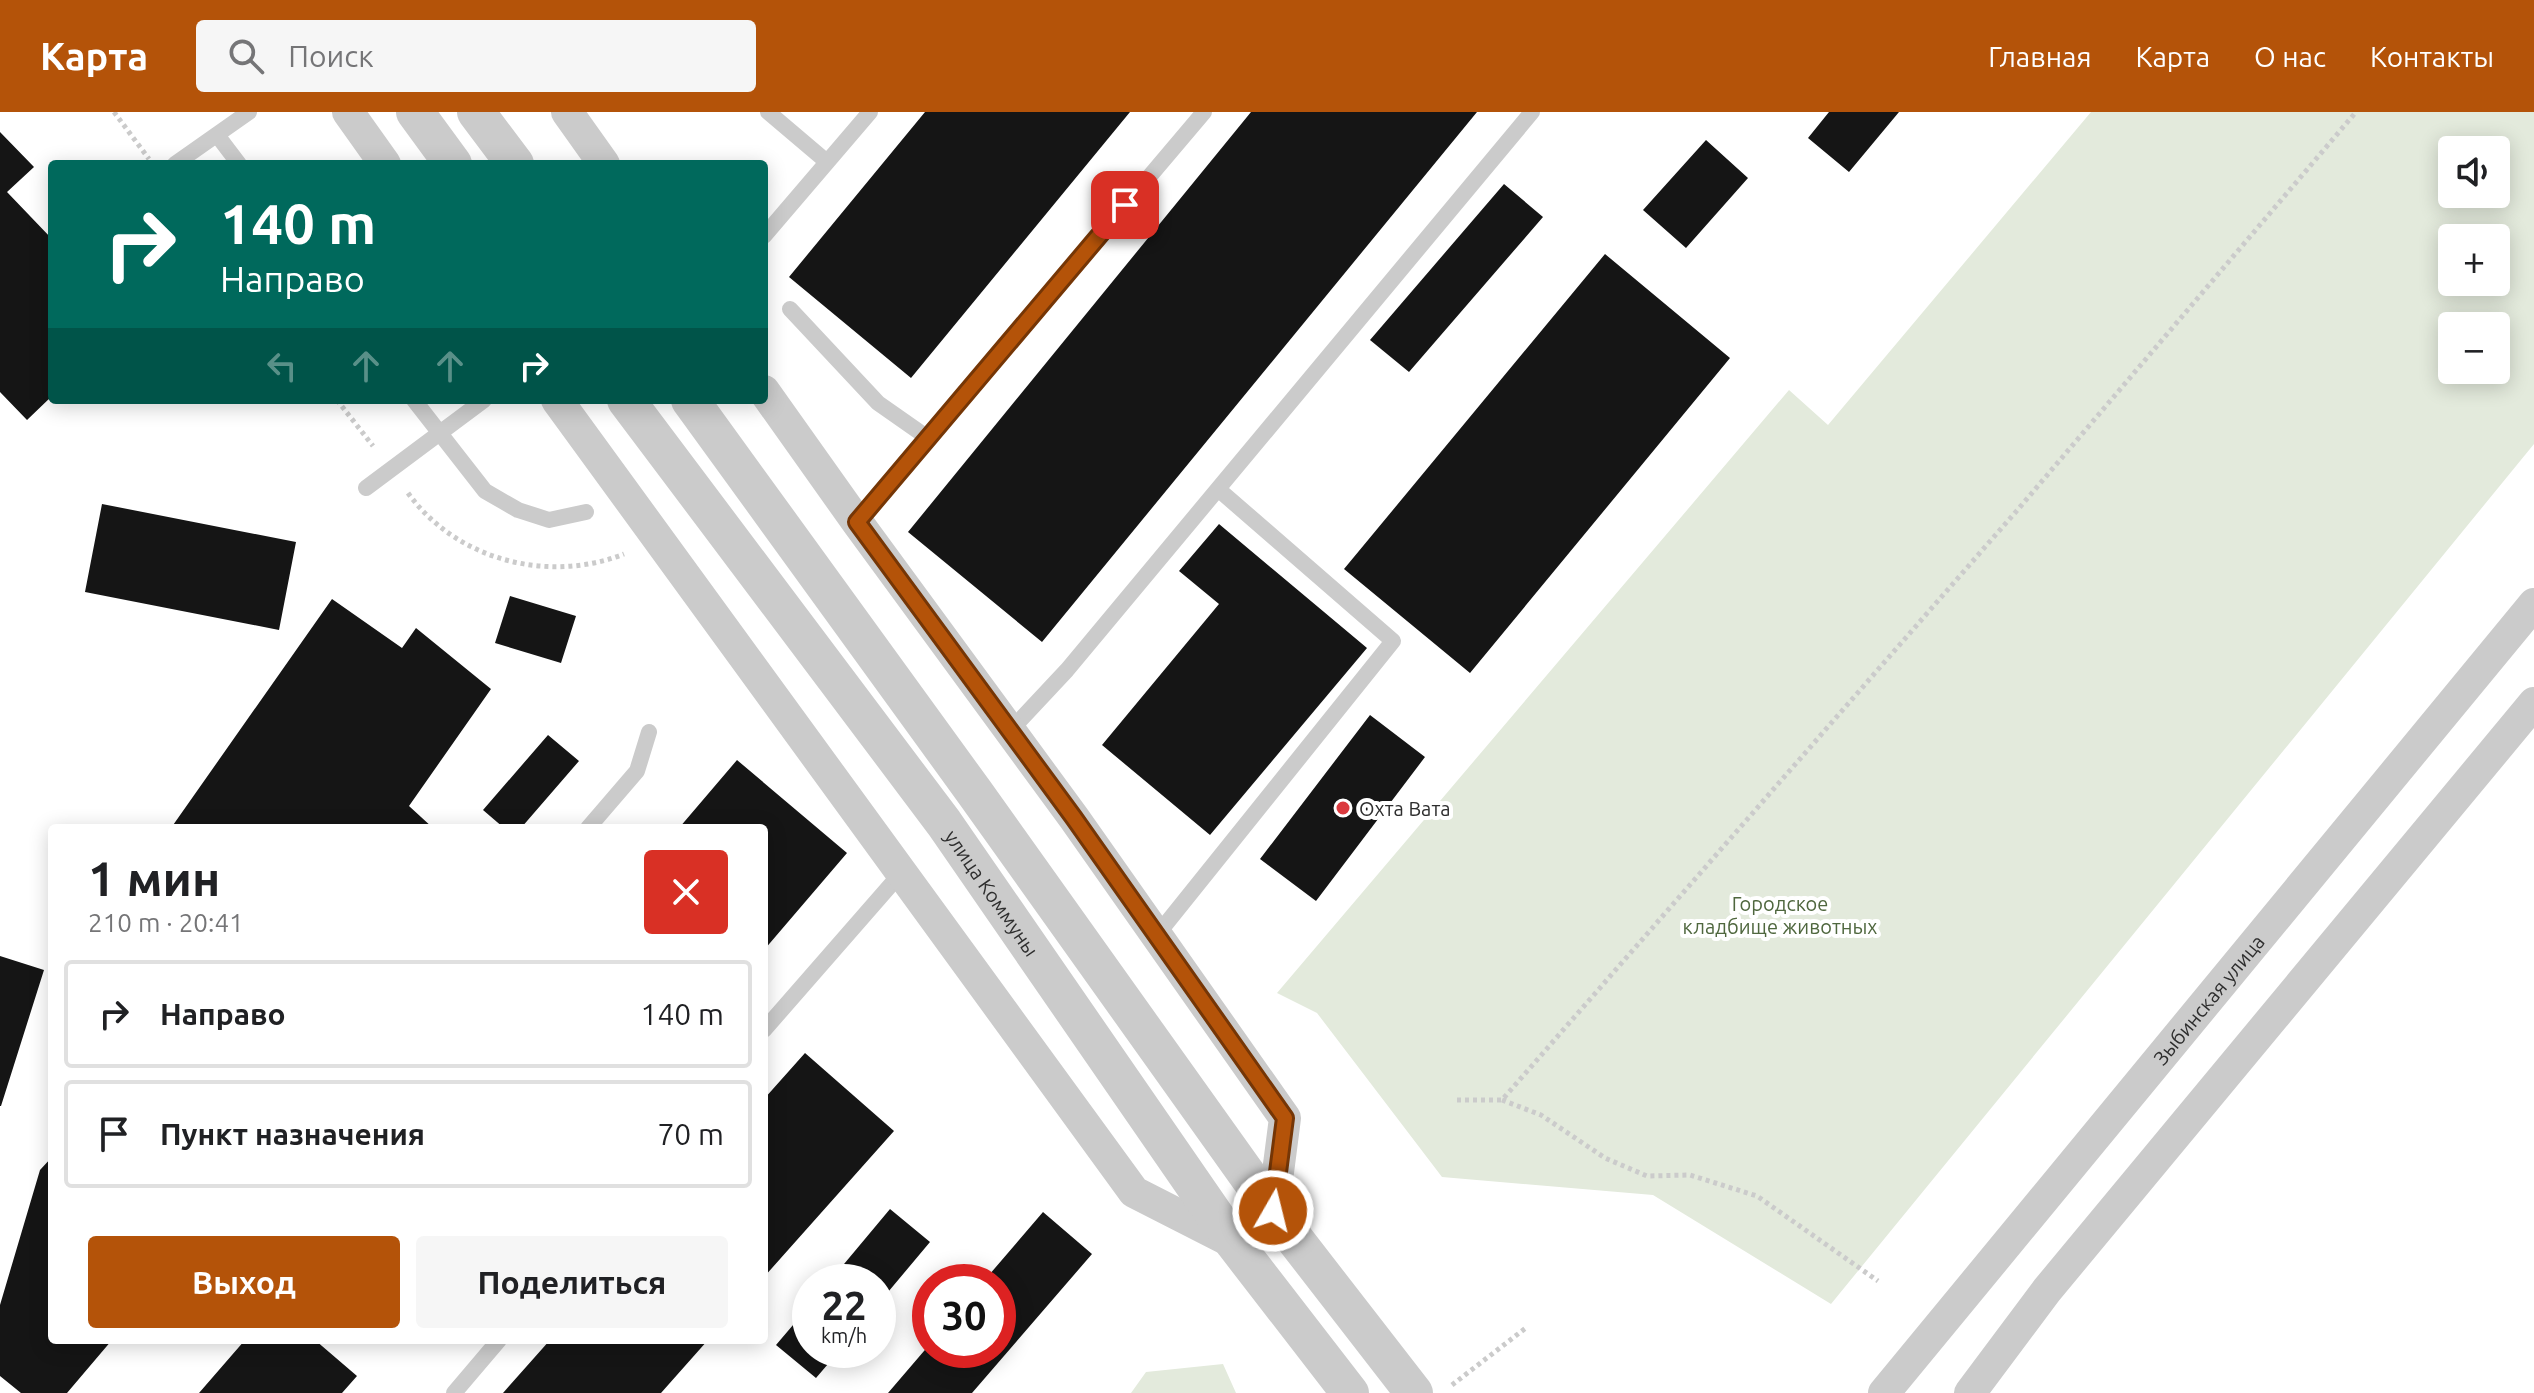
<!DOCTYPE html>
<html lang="ru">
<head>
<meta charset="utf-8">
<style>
	body { margin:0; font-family:Ubuntu,sans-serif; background:#f6f6f6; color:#202124; height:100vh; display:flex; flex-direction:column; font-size:30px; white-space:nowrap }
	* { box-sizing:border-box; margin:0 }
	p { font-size:26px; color:#757577 }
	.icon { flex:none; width:44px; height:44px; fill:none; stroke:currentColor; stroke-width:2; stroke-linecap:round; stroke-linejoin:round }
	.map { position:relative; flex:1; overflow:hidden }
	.sheet { position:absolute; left:48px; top:712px; width:720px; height:520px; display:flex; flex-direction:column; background:#fff; border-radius:8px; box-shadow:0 4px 20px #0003 }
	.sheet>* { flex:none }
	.hud { position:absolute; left:48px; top:48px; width:720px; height:244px; border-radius:8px; box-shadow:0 4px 20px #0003; background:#00695c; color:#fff; overflow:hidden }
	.tools { position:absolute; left:2438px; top:24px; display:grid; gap:16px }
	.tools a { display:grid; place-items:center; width:72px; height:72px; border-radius:8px; background:#fff; box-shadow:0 4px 20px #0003; font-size:40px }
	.speed { position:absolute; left:792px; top:1152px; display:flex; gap:16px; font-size:40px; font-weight:700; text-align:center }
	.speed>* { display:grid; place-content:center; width:104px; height:104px; border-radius:50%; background:#fff; box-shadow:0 4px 20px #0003; line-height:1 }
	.speed small { font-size:20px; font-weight:400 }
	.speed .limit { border:12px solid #d22; background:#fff; color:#111 }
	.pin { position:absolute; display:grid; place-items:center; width:68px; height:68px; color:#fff; margin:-34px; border-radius:16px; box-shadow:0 4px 12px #0006 }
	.me { position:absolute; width:88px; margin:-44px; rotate:8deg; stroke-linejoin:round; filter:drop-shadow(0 0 6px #0008) }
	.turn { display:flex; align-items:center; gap:28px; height:168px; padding:0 40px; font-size:36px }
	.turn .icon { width:104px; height:104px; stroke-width:2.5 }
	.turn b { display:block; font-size:56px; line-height:68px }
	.lanes { display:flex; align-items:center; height:76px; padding:0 40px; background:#0003; justify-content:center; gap:40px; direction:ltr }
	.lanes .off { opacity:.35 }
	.round { display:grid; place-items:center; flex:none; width:84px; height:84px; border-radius:8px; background:#f6f6f6 }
	.summary { display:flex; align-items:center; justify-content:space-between; height:136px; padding:0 40px }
	h1 { font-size:48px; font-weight:700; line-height:60px }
	.primary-button { display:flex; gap:16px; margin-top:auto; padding:16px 40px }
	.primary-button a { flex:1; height:92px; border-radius:8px; background:#b45309; color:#fff; font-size:32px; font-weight:700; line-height:92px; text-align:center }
	.primary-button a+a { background:#f6f6f6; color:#202124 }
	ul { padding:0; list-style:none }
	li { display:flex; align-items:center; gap:24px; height:108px; margin:0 16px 12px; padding:0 24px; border:4px solid #e0e0e0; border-radius:8px }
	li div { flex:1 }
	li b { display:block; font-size:30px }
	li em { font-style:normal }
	header { display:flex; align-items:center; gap:48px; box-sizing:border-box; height:112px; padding:0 40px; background:#b45309; color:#fff }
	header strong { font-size:38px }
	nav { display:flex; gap:44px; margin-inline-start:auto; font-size:28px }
	.search { width:560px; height:72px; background:#f6f6f6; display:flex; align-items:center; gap:20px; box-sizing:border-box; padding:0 28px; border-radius:8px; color:#757577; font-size:30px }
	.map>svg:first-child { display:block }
	.green { fill:#e3eadc; fill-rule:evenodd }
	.building { fill:#151515 }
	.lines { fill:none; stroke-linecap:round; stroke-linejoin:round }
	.path { stroke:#cbcbcb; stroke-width:5; stroke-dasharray:4 4; stroke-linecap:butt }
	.service { stroke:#cbcbcb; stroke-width:16 }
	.minor { stroke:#cbcbcb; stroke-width:32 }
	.tertiary { stroke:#cbcbcb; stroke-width:38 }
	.route-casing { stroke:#753606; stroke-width:20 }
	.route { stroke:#b45309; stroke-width:14 }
	.poi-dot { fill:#db3a3f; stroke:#fff; stroke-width:3 }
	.labels { text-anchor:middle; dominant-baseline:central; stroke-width:8; stroke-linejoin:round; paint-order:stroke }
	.poi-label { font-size:20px; fill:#2e2e2e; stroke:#fff; text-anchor:start }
	.street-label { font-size:20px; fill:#2e2e2e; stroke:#fff }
	.park-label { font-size:20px; fill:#4f673e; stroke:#fff }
</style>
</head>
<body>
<header>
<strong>Карта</strong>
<div class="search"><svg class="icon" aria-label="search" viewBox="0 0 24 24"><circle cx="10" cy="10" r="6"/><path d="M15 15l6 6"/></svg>Поиск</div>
<nav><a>Главная</a><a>Карта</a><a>О нас</a><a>Контакты</a></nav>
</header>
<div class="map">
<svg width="2534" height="1281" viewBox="0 0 2534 1281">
	<rect width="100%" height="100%" fill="#fff"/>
	<path class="green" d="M2091,0H2534V332L1831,1192L1653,1083L1442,1065L1317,901L1277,881L1789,278L1828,313ZM2452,38H2496V82H2452ZM2452,126H2496V170H2452ZM2452,214H2496V258H2452Z
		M1223,1252L1236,1281H1131L1146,1260Z"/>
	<path class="building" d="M925,0H1130L911,266L789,165Z
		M1251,0H1477L1042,530L908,420Z
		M1829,0H1899L1849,60L1808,26Z
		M0,20L34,55L7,80L52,127V284L27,308L0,280Z
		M1706,28L1748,66L1686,136L1643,98Z
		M1504,72L1543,105L1409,260L1370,228Z
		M1605,142L1730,246L1470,561L1344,457Z
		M102,392L296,430L279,518L85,480Z
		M1219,412L1367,536L1210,723L1102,633L1219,492L1179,459Z
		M510,484L576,504L561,551L495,531Z
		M332,487L402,536L416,516L491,577L409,694L433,716H171Z
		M1370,603L1425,645L1316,789L1260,747Z
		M548,623L579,649L521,716H504L483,698Z
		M737,648L847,741L764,838V716H679Z
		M0,844L44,858L1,994H0Z
		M805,941L894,1019L764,1165V987Z
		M52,1045V1228H112L67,1281H21L0,1264V1193L40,1058Z
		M890,1097L930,1130L878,1192V1170H829Z
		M1043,1100L1092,1142L972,1281H888L930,1232V1238H998V1170H983Z
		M810,1193V1238H840L816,1266L776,1233Z
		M245,1228H315L357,1264L342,1281H199Z
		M550,1228H708L661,1281H503Z"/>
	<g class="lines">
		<path class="path" d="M114,0L149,47
			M337,288L373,334
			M408,381C456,448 548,472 624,442
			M1457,988H1502L2020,395L2356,0
			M1502,988L1541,1003L1605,1046L1647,1064L1690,1063L1757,1084L1878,1169
			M1452,1273L1527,1215"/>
		<path class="service" d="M768,0L827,50
			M217,23L239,52
			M175,52L249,0
			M764,124L870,0
			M790,197L878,291L928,326
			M414,288L485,379L518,398L549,408L586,400
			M366,376L484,288
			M857,410L1204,0
			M1010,619L1067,558L1532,0
			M588,716L637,659L649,620
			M1157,823L1393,529L1218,377
			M764,918L902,760
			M454,1281L499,1228"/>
		<g class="minor">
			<path d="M348,0L385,52"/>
			<path d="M567,0L604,52"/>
			<path d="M764,279L857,410L1074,706L1285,1006L1273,1099"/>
			<path d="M557,288L1134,1080L1234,1131"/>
			<path id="s1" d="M1884,1281L2534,492"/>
			<path d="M1970,1281L2047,1178L2534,591"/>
		</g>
		<g class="tertiary">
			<path d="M415,0L453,52"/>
			<path d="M476,0L515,52"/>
			<path id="s2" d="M626,288L944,711L1234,1131L1350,1281"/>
			<path d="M690,288L975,681L1273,1099L1414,1281"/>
		</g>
	</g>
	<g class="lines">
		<defs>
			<path id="route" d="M1125,93L857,410L1074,706L1285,1006L1273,1099"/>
		</defs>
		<use href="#route" class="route-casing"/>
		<use href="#route" class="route"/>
	</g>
	<circle class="poi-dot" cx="1343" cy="696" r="8"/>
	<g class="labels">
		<g class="poi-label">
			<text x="1359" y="696">Охта Вата</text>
		</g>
		<g class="street-label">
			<text stroke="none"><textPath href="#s2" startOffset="614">улица Коммуны</textPath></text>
			<text stroke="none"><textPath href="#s1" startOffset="510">Зыбинская улица</textPath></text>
		</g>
		<g class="park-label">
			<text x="1780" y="791">Городское<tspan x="1780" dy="23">кладбище животных</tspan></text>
		</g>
	</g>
</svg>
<div class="tools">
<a><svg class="icon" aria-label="sound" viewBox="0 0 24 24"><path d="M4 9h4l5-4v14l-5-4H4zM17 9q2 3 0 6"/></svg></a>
<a>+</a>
<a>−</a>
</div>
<div class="speed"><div>22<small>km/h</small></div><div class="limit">30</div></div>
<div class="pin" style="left:1125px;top:93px;background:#d93025"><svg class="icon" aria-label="arrive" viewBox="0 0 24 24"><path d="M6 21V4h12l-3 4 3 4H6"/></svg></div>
<svg class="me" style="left:1273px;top:1099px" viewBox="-20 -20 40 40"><circle r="17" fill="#b45309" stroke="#fff" stroke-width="3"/><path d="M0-11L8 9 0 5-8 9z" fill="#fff"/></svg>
<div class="hud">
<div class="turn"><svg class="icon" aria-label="right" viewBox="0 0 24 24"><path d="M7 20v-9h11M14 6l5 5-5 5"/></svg><div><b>140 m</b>Направо</div></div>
<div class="lanes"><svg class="icon off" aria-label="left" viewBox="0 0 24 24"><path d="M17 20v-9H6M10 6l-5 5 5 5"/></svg><svg class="icon off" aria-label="ahead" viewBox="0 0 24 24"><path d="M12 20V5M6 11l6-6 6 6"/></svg><svg class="icon off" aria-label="ahead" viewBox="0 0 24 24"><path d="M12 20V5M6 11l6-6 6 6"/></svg><svg class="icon" aria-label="right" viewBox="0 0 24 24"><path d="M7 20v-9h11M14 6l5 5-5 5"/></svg></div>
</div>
<section class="sheet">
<div class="summary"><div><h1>1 мин</h1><p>210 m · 20:41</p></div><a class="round" style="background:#d93025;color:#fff"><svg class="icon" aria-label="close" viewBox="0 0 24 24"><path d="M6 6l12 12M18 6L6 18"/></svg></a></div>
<ul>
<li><svg class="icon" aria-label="right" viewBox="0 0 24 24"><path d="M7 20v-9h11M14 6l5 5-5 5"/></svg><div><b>Направо</b></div><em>140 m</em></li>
<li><svg class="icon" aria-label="arrive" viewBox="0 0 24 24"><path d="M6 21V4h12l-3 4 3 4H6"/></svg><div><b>Пункт назначения</b></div><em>70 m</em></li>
</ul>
<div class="primary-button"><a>Выход</a><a>Поделиться</a></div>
</section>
</div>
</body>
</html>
